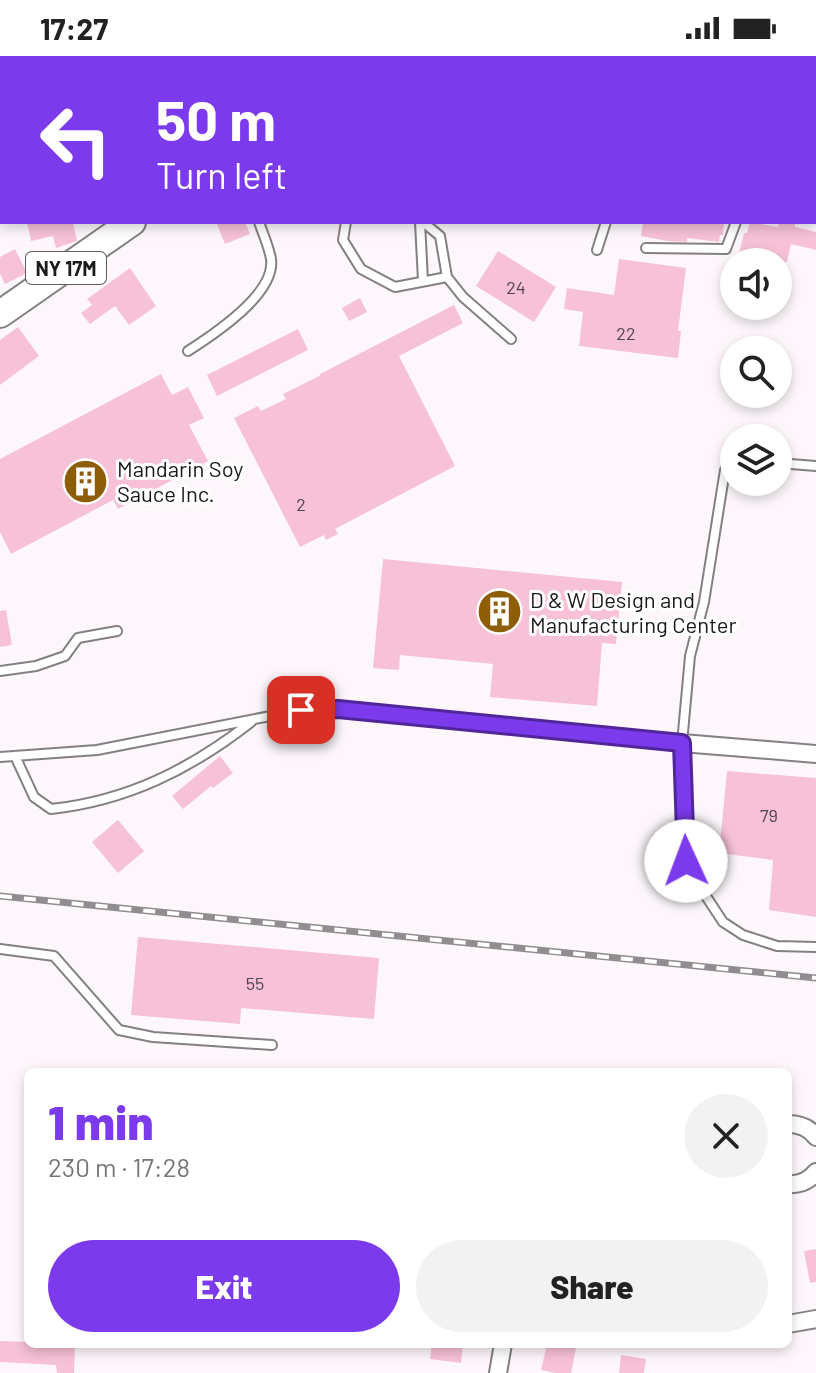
<!DOCTYPE html>
<html lang="en">
<head>
<meta charset="utf-8">
<style>
	body { margin:0; font-family:Barlow,sans-serif; background:#f2f2f2; color:#222; height:100vh; display:flex; flex-direction:column; font-size:30px; white-space:nowrap }
	* { box-sizing:border-box; margin:0 }
	p { font-size:26px; color:#767676 }
	.icon { flex:none; width:44px; height:44px; fill:none; stroke:currentColor; stroke-width:2; stroke-linecap:round; stroke-linejoin:round }
	.map { position:relative; flex:1; overflow:hidden }
	.panel { position:absolute; left:24px; top:1012px; width:768px; height:280px; display:flex; flex-direction:column; background:#fff; border-radius:12px; box-shadow:0 4px 12px #0003 }
	.panel>* { flex:none }
	.guide { position:absolute; left:0px; top:0px; width:816px; height:168px; box-shadow:0 4px 12px #0003; background:#7c3aed; color:#fff; overflow:hidden }
	.tools { position:absolute; left:720px; top:192px; display:grid; gap:16px }
	.tools a { display:grid; place-items:center; width:72px; height:72px; border-radius:50%; background:#fff; box-shadow:0 4px 12px #0003; font-size:40px }
	.pin { position:absolute; display:grid; place-items:center; width:68px; height:68px; color:#fff; margin:-34px; border-radius:16px; box-shadow:0 4px 12px #0006 }
	.me { position:absolute; width:88px; margin:-44px; rotate:358deg; stroke-linejoin:round; filter:drop-shadow(0 0 6px #0008) }
	.turn { display:flex; align-items:center; gap:28px; height:168px; padding:0 24px; font-size:36px }
	.turn .icon { width:104px; height:104px; stroke-width:2.5 }
	.turn b { display:block; font-size:56px; line-height:68px }
	.round { display:grid; place-items:center; flex:none; width:84px; height:84px; border-radius:42px; background:#f2f2f2 }
	.summary { display:flex; align-items:center; justify-content:space-between; height:136px; padding:0 24px }
	h1 { font-size:48px; font-weight:800; line-height:60px; color:#7c3aed }
	.cta { display:flex; gap:16px; margin-top:auto; padding:16px 24px }
	.cta a { flex:1; height:92px; border-radius:48px; background:#7c3aed; color:#fff; font-size:32px; font-weight:800; line-height:92px; text-align:center }
	.cta a+a { background:#f2f2f2; color:#222 }
	.status { display:flex; justify-content:space-between; align-items:center; height:56px; padding:0 40px; background:#fff; direction:ltr }
	.status svg { height:22px; fill:currentColor }
	.map>svg:first-child { display:block }
	.building { fill:#f7c1d7 }
	.lines { fill:none; stroke-linecap:round; stroke-linejoin:round }
	.lane-casing { stroke:#847f83; stroke-width:12 }
	.street-casing { stroke:#847f83; stroke-width:20 }
	.secondary-casing { stroke:#847f83; stroke-width:28 }
	.primary-casing { stroke:#847f83; stroke-width:30 }
	.lane { stroke:#fff; stroke-width:8 }
	.street { stroke:#fff; stroke-width:16 }
	.secondary { stroke:#fff; stroke-width:24 }
	.primary { stroke:#fff; stroke-width:26 }
	.rail-casing { stroke:#908c90; stroke-width:7 }
	.rail { stroke:#fff; stroke-width:4; stroke-dasharray:12; stroke-linecap:butt }
	.route-casing { stroke:#51269a; stroke-width:20 }
	.route { stroke:#7c3aed; stroke-width:14 }
	.labels { text-anchor:middle; dominant-baseline:central; stroke-width:6; stroke-linejoin:round; paint-order:stroke }
	.number-label { font-size:18px; fill:#52434a }
	.shield { fill:#fff; stroke:#5f5e5f; stroke-width:2 }
	.shield-label { font-size:20px; font-weight:bold; fill:#1b191b }
	.poi-label { font-size:22px; fill:#1b191b; stroke:#fff; text-anchor:start }
</style>
</head>
<body>
<div class="status"><b>17:27</b><svg viewBox="0 0 49 12"><path d="M0 12V9h3v3zM5 12V6h3v6zM10 12V3h3v9zM15 12V0h3v12zM26 1h20v11H26zM47 4h2v5h-2z"/></svg></div>
<div class="map">
<svg width="816" height="1317" viewBox="0 0 816 1317">
	<rect width="100%" height="100%" fill="#fdf7fc"/>
	<path class="building" d="M27,166H73L77,185L56,192L53,180L31,185Z
		M216,166H245L250,178L225,188Z
		M643,166H724L723,179H720L719,186L687,182V186L667,185L641,180Z
		M750,166L778,171L779,166H795V171L816,176V194L791,188L787,206H737L744,177H747Z
		M15,193L27,217L5,228L0,218V201Z
		M498,195L556,231L534,266L476,230Z
		M619,203L686,212L678,275H681L678,302L579,290L583,256L564,253L567,232L614,239Z
		M130,212L156,250L129,269L115,250L90,268L81,257L92,249L87,243Z
		M360,242L367,256L349,265L342,252Z
		M454,249L463,267L399,300L455,410L335,473L338,478L326,484L324,479L300,491L234,362L258,350L261,355L286,343L283,338L321,319L320,318Z
		M18,271L39,300L0,329V284Z
		M298,273L308,294L217,340L207,319Z
		M161,318L172,339L188,331L204,362L189,369L208,405L118,453L113,444L11,498L0,476V403Z
		M383,503L622,526L616,588L602,587L597,650L490,641L493,608L400,599L399,614L373,612Z
		M6,554L12,589L0,591V555Z
		M220,700L233,717L213,732L211,730L183,753L172,740Z
		M727,715L816,722V861L769,854L773,804L719,797Z
		M118,764L144,795L118,817L92,786Z
		M138,881L379,902L374,963L241,952L240,968L131,959Z
		M816,1193V1226L810,1227L804,1195Z
		M0,1285L28,1286V1288L75,1289L74,1317H57L56,1309L0,1306Z
		M432,1288H463L461,1307L430,1303Z
		M547,1288H559L576,1292L571,1317H555L541,1314Z
		M621,1299L646,1303L644,1317H619Z"/>
	<g class="lines">
		<defs>
			<path id="lane" d="M198,2V0
				M346,166L343,184L361,213L395,231L447,221
				M420,166L423,225
				M423,166L440,180L447,221L463,241L511,283
				M646,192L726,193L736,166
				M597,194L606,166
				M188,295C213,279 276,238 271,203C269,191 263,178 259,166
				M778,407L816,410
				M734,410L725,414L704,546L690,600L682,687L686,805L694,822L723,866L743,879L777,890L816,891
				M0,615L36,610L65,600L78,582L117,575
				M15,700L34,741L51,753C127,745 191,713 251,666
				M0,701L97,694L301,654L338,653L681,687
				M0,893L54,900L119,974L153,981L272,989"/>
			<path id="street" d="M765,2L766,0
				M0,122H2
				M682,687L816,698
				M788,1068C799,1068 809,1071 816,1081
				M788,1128C800,1129 809,1125 816,1116
				M788,1268L816,1263
				M498,1317L503,1288"/>
			<path id="secondary" d="M814,140L816,141"/>
			<path id="primary" d="M323,2L325,0
				M0,258L132,166"/>
		</defs>
		<use href="#lane" class="lane-casing"/>
		<use href="#street" class="street-casing"/>
		<use href="#secondary" class="secondary-casing"/>
		<use href="#primary" class="primary-casing"/>
		<use href="#lane" class="lane"/>
		<use href="#street" class="street"/>
		<use href="#secondary" class="secondary"/>
		<use href="#primary" class="primary"/>
		<defs>
			<path id="rail" d="M0,840L816,922"/>
		</defs>
		<use href="#rail" class="rail-casing"/>
		<use href="#rail" class="rail"/>
	</g>
	<g class="lines">
		<defs>
			<path id="route" d="M301,654L338,653L682,687L686,805"/>
		</defs>
		<use href="#route" class="route-casing"/>
		<use href="#route" class="route"/>
	</g>
	<defs>
		<symbol id="building-disc" viewBox="-11 -11 22 22"><circle r="9.5" fill="#8e5d08" stroke="#fff"/><path d="M-4-6H4V6H1V3H-1V6H-4ZM-2.5-4.3h1.7v1.8h-1.7ZM.8-4.3h1.7v1.8H.8ZM-2.5-1h1.7V.8h-1.7ZM.8-1h1.7V.8H.8Z" fill="#fff"/></symbol>
	</defs>
	<g fill-rule="evenodd">
		<use href="#building-disc" x="60" y="400" width="51" height="51"/>
		<use href="#building-disc" x="474" y="530" width="51" height="51"/>
	</g>
	<g class="labels">
		<g class="number-label">
			<text x="516" y="231">24</text>
			<text x="626" y="277">22</text>
			<text x="301" y="448">2</text>
			<text x="769" y="759">79</text>
			<text x="255" y="927">55</text>
		</g>
		<rect class="shield" x="26" y="196" width="80" height="32" rx="6"/>
		<g class="shield-label">
			<text x="66" y="212">NY 17M</text>
		</g>
		<g class="poi-label">
			<text x="117" y="412">Mandarin Soy<tspan x="117" dy="25">Sauce Inc.</tspan></text>
			<text x="530" y="543">D &amp; W Design and<tspan x="530" dy="25">Manufacturing Center</tspan></text>
		</g>
	</g>
</svg>
<div class="tools">
<a><svg class="icon" aria-label="sound" viewBox="0 0 24 24"><path d="M4 9h4l5-4v14l-5-4H4zM17 9q2 3 0 6"/></svg></a>
<a><svg class="icon" aria-label="search" viewBox="0 0 24 24"><circle cx="10" cy="10" r="6"/><path d="M15 15l6 6"/></svg></a>
<a><svg class="icon" aria-label="layers" viewBox="0 0 24 24"><path d="M12 4l9 5-9 5-9-5zM3 14l9 5 9-5"/></svg></a>
</div>
<div class="pin" style="left:301px;top:654px;background:#d93025"><svg class="icon" aria-label="arrive" viewBox="0 0 24 24"><path d="M6 21V4h12l-3 4 3 4H6"/></svg></div>
<svg class="me" style="left:686px;top:805px" viewBox="-20 -20 40 40"><circle r="19" fill="#fff"/><path d="M0-13L10 11 0 6-10 11z" fill="#7c3aed"/></svg>
<div class="guide">
<div class="turn"><svg class="icon" aria-label="left" viewBox="0 0 24 24"><path d="M17 20v-9H6M10 6l-5 5 5 5"/></svg><div><b>50 m</b>Turn left</div></div>
</div>
<section class="panel">
<div class="summary"><div><h1>1 min</h1><p>230 m · 17:28</p></div><a class="round"><svg class="icon" aria-label="close" viewBox="0 0 24 24"><path d="M6 6l12 12M18 6L6 18"/></svg></a></div>
<div class="cta"><a>Exit</a><a>Share</a></div>
</section>
</div>
</body>
</html>
